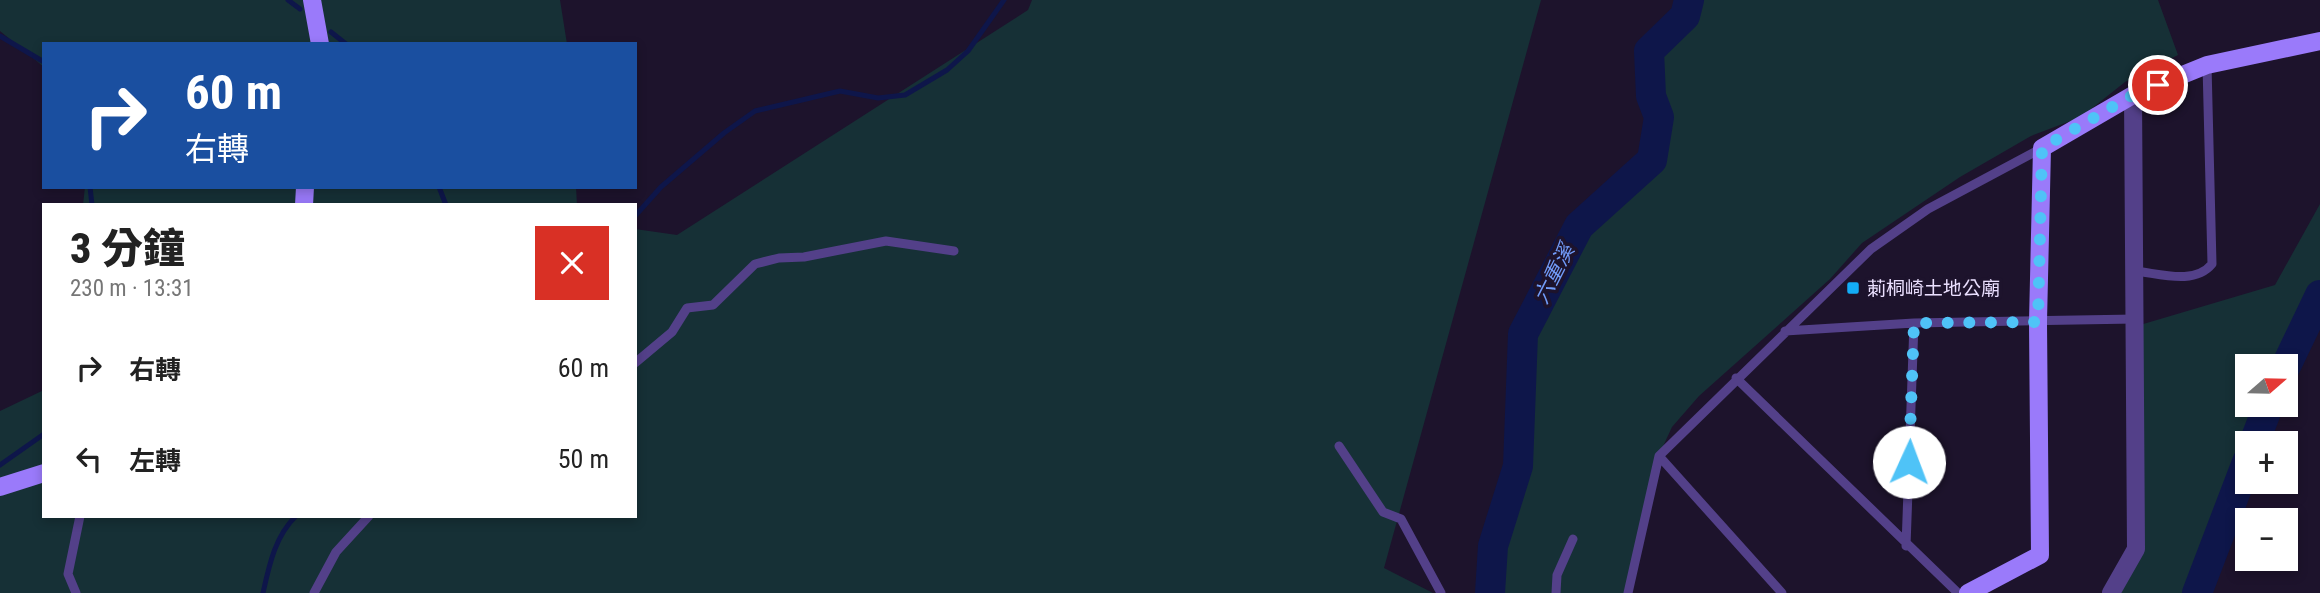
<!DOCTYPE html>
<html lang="zh-TW">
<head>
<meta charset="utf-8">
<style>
	body { margin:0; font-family:"Roboto Condensed","Noto Sans TC",sans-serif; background:#f6f6f6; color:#222; height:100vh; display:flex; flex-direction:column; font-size:26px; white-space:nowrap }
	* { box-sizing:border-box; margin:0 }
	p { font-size:23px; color:#767676 }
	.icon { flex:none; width:38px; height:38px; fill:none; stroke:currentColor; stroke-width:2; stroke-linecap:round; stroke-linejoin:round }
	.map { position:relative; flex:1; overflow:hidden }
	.panel { position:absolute; left:42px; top:203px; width:595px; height:315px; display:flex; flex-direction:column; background:#fff; border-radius:0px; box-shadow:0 4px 10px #0003 }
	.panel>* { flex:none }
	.banner { position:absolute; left:42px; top:42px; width:595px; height:147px; border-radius:0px; box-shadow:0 4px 10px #0003; background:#1a4fa0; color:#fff; overflow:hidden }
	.needle { width:46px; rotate:70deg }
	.fabs { position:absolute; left:2235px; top:354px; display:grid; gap:14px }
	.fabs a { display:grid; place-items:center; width:63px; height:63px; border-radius:0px; background:#fff; box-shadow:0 4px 10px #0003; font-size:35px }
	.pin { position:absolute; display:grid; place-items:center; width:60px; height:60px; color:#fff; margin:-30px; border:4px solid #fff; border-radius:50%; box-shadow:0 2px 7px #0007 }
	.me { position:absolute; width:77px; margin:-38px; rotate:2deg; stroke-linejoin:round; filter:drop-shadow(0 0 5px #0008) }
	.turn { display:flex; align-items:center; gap:24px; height:147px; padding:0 28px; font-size:32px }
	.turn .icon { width:91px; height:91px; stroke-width:2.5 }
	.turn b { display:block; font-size:49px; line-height:60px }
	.round { display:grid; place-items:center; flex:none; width:74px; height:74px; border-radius:0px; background:#f6f6f6 }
	.head { display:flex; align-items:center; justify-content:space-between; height:119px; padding:0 28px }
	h1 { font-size:42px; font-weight:800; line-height:52px }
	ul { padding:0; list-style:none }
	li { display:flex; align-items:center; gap:21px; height:91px; padding:0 28px }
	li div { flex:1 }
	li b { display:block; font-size:26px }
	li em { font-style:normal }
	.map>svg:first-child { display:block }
	.green { fill:#163036 }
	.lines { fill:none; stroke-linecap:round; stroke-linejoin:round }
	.stream { stroke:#0e164a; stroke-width:5 }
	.river { stroke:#0e164a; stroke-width:30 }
	.lane { stroke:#534089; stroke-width:9 }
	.street { stroke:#534089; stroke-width:18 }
	.secondary { stroke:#9a7afa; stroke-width:18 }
	.route { stroke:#4fc3f7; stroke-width:12; stroke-dasharray:0 21.6 }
	.poi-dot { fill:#13acf6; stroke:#1d132c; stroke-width:2.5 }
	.labels { text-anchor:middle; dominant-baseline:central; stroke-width:7; stroke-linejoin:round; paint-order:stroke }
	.poi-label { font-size:19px; fill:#eadffe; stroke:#1d132c; text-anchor:start }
	.water-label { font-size:21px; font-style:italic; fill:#729cf9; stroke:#1d132c }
</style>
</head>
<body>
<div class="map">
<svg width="2320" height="593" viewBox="0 0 2320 593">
	<rect width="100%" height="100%" fill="#1d132c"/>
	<path class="green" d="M0,0H560L567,44H44V67L0,31Z
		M1032,0H1541L1384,568L1433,593H0V411L44,390V516H635V229L677,235L1028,10Z
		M1689,0H2158L2178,55L2125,82L2081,117L2031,136L1960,177L1862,243L1830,279L1699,396L1672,427L1659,455L1632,593H1490L1493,546L1518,466L1523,334L1579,226L1652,160L1659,117L1651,96L1649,51L1685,16Z
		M85,187H576L577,205H83Z
		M2320,204V295L2286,366H2247V404H2269L2254,443H2247V462L2197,593H2113L2143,541L2140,325L2275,285Z"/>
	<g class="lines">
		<path class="stream" d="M288,0L300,9
			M331,32L346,44
			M0,36L44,62
			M90,187L92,205
			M439,187L446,205
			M635,216L661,187L724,133L755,111L840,91L878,98L905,95L947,70L968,51L1004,0
			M0,465L44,434
			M263,593C269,566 275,536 296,516"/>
		<path class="river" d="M2286,366L2320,295
			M2254,443L2269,404
			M1490,593L1493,546L1518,466L1523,334L1579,226L1652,160L1659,117L1651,96L1649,51L1685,16L1689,0
			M2197,593L2247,462"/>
		<path class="lane" d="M2134,271C2158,273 2194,286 2212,264L2207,65
			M1785,331L1914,323L2135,319
			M635,363L672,332L687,308L713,305L755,264L779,258L804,257L886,241L954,251
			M1736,378L1958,593
			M1339,446L1383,512L1401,519L1441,593
			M1659,456L1782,593
			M1906,546L1914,323
			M76,593L68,574L80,516
			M314,593L336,552L369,516
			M1556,593L1557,575L1573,539
			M1628,593L1659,456L1871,249L1928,209L2042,148"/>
		<path class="street" d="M2111,593L2136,549L2133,95"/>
		<path class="secondary" d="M312,0L320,44
			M304,205L305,187
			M0,487L44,473
			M1968,593L2040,555L2038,322L2042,148L2133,95L2207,65L2320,41"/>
	</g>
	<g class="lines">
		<path class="route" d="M1909,462L1914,323L2038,322L2042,148L2133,95L2158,85"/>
	</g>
	<rect class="poi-dot" x="1846" y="281" width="14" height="14" rx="3.5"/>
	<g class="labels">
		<g class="poi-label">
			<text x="1867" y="288">莿桐崎土地公廟</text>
		</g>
		<g class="water-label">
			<text transform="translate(1554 274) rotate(-63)">六重溪</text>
		</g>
	</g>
</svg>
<div class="fabs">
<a><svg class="needle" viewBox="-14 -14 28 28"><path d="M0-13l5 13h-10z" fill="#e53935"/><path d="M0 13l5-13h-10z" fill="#767676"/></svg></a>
<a>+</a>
<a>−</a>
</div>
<div class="pin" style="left:2158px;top:85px;background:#d93025"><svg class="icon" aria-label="arrive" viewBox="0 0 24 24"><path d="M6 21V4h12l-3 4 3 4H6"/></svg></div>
<svg class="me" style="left:1909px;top:462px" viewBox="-20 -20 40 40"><circle r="19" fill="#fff"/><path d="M0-13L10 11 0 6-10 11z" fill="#4fc3f7"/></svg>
<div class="banner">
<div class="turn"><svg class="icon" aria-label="right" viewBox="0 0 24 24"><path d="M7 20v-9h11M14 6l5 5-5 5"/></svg><div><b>60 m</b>右轉</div></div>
</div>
<section class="panel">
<div class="head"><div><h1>3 分鐘</h1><p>230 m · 13:31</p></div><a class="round" style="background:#d93025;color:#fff"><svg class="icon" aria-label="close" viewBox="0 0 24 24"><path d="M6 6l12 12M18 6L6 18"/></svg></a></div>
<ul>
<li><svg class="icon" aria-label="right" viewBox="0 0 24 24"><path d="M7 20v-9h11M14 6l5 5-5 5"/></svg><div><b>右轉</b></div><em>60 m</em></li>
<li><svg class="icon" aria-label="left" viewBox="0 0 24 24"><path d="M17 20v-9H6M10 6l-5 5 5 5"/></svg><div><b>左轉</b></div><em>50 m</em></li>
</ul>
</section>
</div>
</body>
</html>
